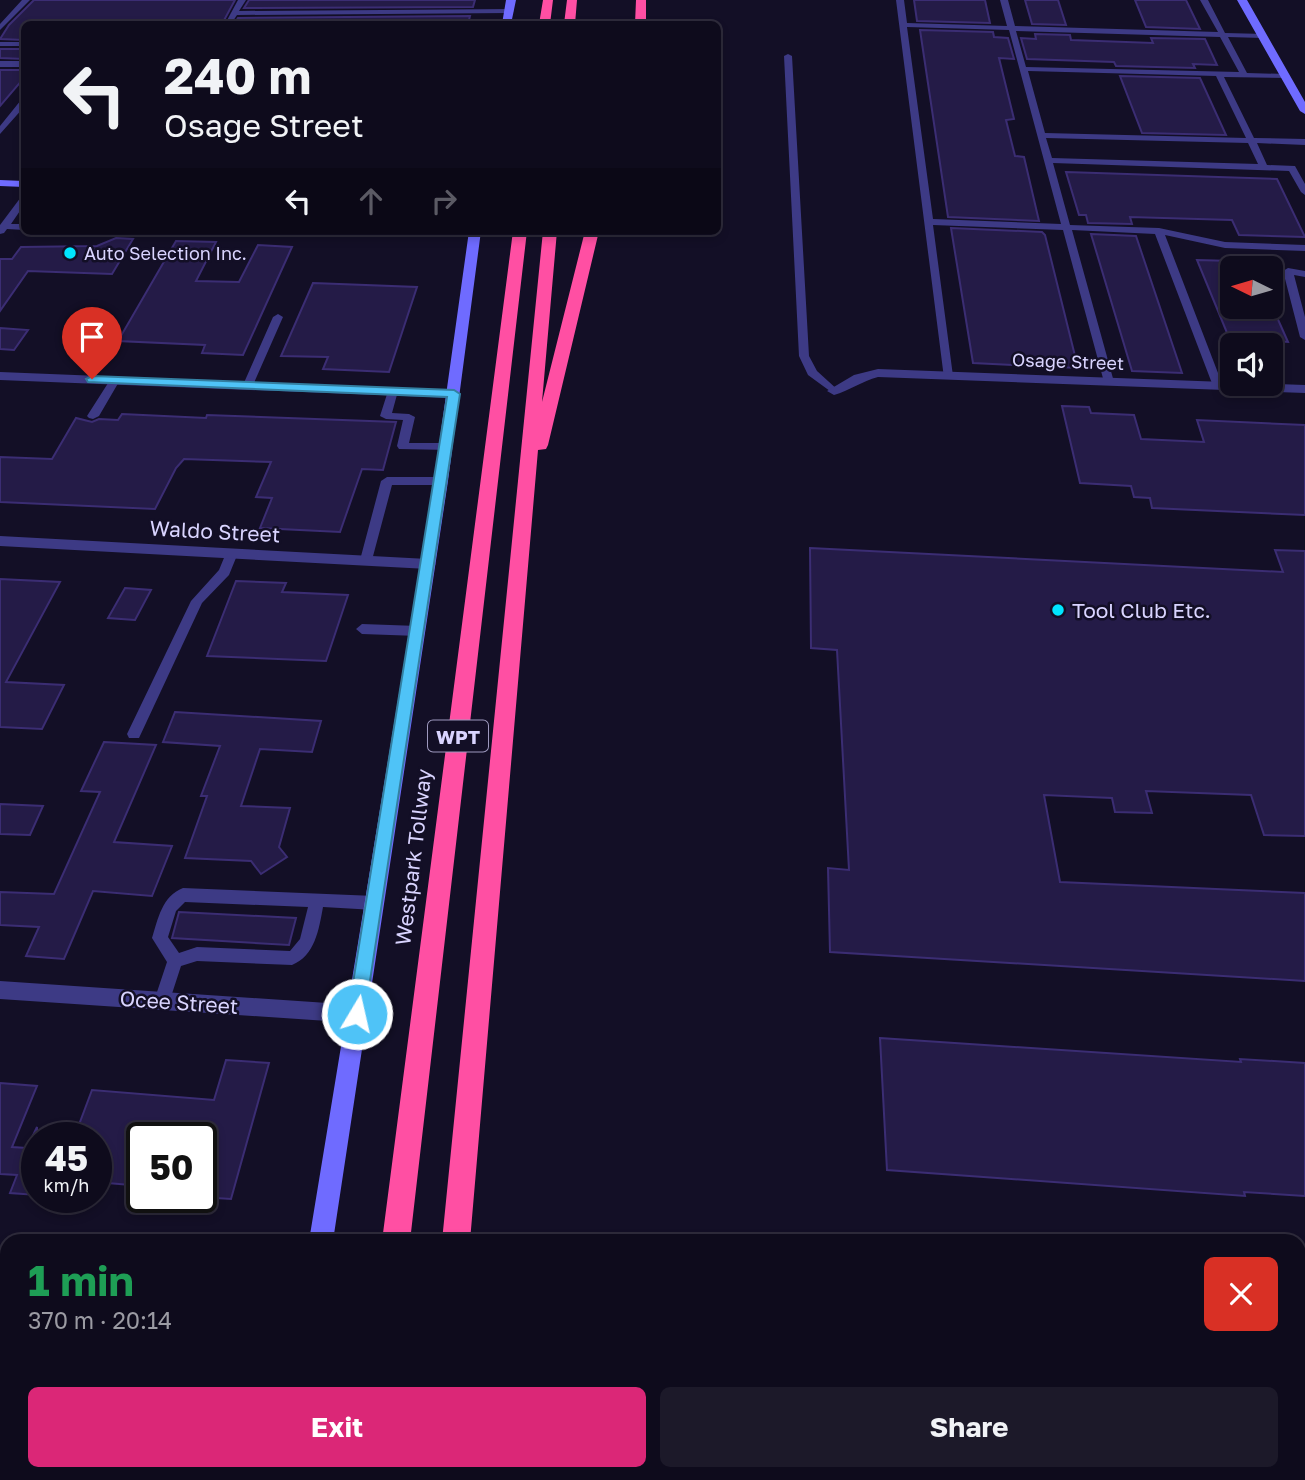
<!DOCTYPE html>
<html lang="en">
<head>
<meta charset="utf-8">
<style>
	body { margin:0; font-family:"Golos Text",sans-serif; background:#1c1929; color:#f1f3f6; height:100vh; display:flex; flex-direction:column; font-size:26px; white-space:nowrap }
	* { box-sizing:border-box; margin:0 }
	p { font-size:23px; color:#9b9ba3 }
	.icon { flex:none; width:38px; height:38px; fill:none; stroke:currentColor; stroke-width:2; stroke-linecap:round; stroke-linejoin:round }
	.map { position:relative; flex:1; overflow:hidden }
	.details { position:absolute; left:0px; top:1234px; width:1306px; height:247px; display:flex; flex-direction:column; background:#0e0b1c; border-radius:21px 21px 0 0; box-shadow:0 4px 10px #0003,0 0 0 2px #2e2b3b }
	.details>* { flex:none }
	.hud { position:absolute; left:21px; top:21px; width:700px; height:214px; border-radius:10px; box-shadow:0 4px 10px #0003,0 0 0 2px #2e2b3b; background:#0e0b1c; color:#f1f3f6; overflow:hidden }
	.needle { width:46px; rotate:275deg }
	.tools { position:absolute; left:1220px; top:256px; display:grid; gap:14px }
	.tools a { display:grid; place-items:center; width:63px; height:63px; border-radius:10px; background:#0e0b1c; box-shadow:0 4px 10px #0003,0 0 0 2px #2e2b3b; font-size:35px }
	.speed { position:absolute; left:21px; top:1122px; display:flex; gap:14px; font-size:35px; font-weight:700; text-align:center }
	.speed>* { display:grid; place-content:center; width:91px; height:91px; border-radius:50%; background:#0e0b1c; box-shadow:0 4px 10px #0003,0 0 0 2px #2e2b3b; line-height:1 }
	.speed small { font-size:18px; font-weight:400 }
	.speed .limit { border:4px solid #111; border-radius:10px; background:#fff; color:#111 }
	.pin { position:absolute; display:grid; place-items:center; width:60px; height:60px; color:#fff; margin:-72px -30px; border-radius:50% 50% 50% 0; rotate:-45deg; box-shadow:0 0 7px #0007 }
	.pin .icon { rotate:45deg }
	.me { position:absolute; width:77px; margin:-38px; rotate:9deg; stroke-linejoin:round; filter:drop-shadow(0 0 5px #0008) }
	.turn { display:flex; align-items:center; gap:24px; height:147px; padding:0 28px; font-size:32px }
	.turn .icon { width:91px; height:91px; stroke-width:2.5 }
	.turn b { display:block; font-size:49px; line-height:60px }
	.lanes { display:flex; align-items:center; height:66px; padding:0 28px; background:#0003; justify-content:center; gap:35px; direction:ltr }
	.lanes .off { opacity:.35 }
	.round { display:grid; place-items:center; flex:none; width:74px; height:74px; border-radius:10px; background:#1c1929 }
	.head { display:flex; align-items:center; justify-content:space-between; height:119px; padding:0 28px }
	h1 { font-size:42px; font-weight:700; line-height:52px; color:#1e9e55 }
	.button { display:flex; gap:14px; margin-top:auto; padding:14px 28px }
	.button a { flex:1; height:80px; border-radius:10px; background:#db2777; color:#fff; font-size:28px; font-weight:700; line-height:80px; text-align:center }
	.button a+a { background:#1c1929; color:#f1f3f6 }
	.map>svg:first-child { display:block }
	.building { fill:#241b47; stroke:#3b2d73; stroke-width:2 }
	.lines { fill:none; stroke-linecap:round; stroke-linejoin:round }
	.lane { fill:#3d3a85; fill-rule:evenodd }
	.street { fill:#3d3a85; fill-rule:evenodd }
	.secondary { fill:#6f6bff; fill-rule:evenodd }
	.highway { fill:#ff4fa3; fill-rule:evenodd }
	.route { fill:#4fc3f7; stroke:#337fa1; stroke-width:2 }
	.poi-dot { fill:#00e5ff; stroke:#130f26; stroke-width:2.5 }
	.labels { text-anchor:middle; dominant-baseline:central; stroke-width:5; stroke-linejoin:round; paint-order:stroke }
	.far-poi-label { font-size:18px; fill:#d9d4ff; stroke:#130f26; text-anchor:start }
	.far-street-label { font-size:18px; fill:#d9d4ff; stroke:#130f26 }
	.shield { fill:#130f26; stroke:#9e99be; stroke-width:2 }
	.shield-label { font-size:19px; font-weight:bold; fill:#d9d4ff }
	.street-label { font-size:21px; fill:#d9d4ff; stroke:#130f26 }
	.poi-label { font-size:21px; fill:#d9d4ff; stroke:#130f26; text-anchor:start }
</style>
</head>
<body>
<div class="map">
<svg width="1305" height="1480" viewBox="0 0 1305 1480">
	<rect width="100%" height="100%" fill="#130f26"/>
	<path class="building" d="M34,0H235L222,24H24V40L0,39L9,25Z
		M249,0H475L473,7L244,8Z
		M914,0H985L990,23L917,21Z
		M1025,0H1058L1066,25L1032,24Z
		M1135,0H1186L1200,29L1146,27Z
		M470,16L468,24H234L238,18Z
		M920,30L993,32L994,37L1008,38L1014,59L999,58L1014,119L1006,120L1015,156L1024,157L1039,221L948,217Z
		M1035,34L1070,35L1071,40L1153,43L1151,38L1205,39L1217,65L1193,64L1195,68L1116,66L1114,62L1027,59L1021,38L1036,39Z
		M24,49V59L0,58V49Z
		M24,70V78L0,106V70Z
		M1120,76L1200,78L1226,135L1142,133Z
		M1066,172L1277,179L1305,237L1239,235L1232,220L1130,217L1132,224L1088,223L1086,215H1079Z
		M951,228L1042,232L1045,235L1078,368L973,363Z
		M1091,234L1136,236L1182,373L1132,371Z
		M116,238L133,239L112,274L28,271L0,311V259H12L21,247L97,246Z
		M176,241L216,242L196,281L239,282L258,245L292,247L243,355L202,353L205,345L118,341Z
		M1197,260L1232,261V306H1272L1288,342L1274,341L1275,345H1232Z
		M313,283L417,287L389,372L323,369L328,357L281,356Z
		M0,328L28,330L14,350L0,349Z
		M1062,406L1089,407L1091,413L1134,415L1141,439L1204,442L1197,420L1305,425V515L1152,508L1150,498L1134,497L1131,486L1080,483Z
		M122,414L206,418L207,415L396,422L383,470L362,469L340,532L260,528L272,498L256,497L271,462L184,459L176,468L155,509L0,502V457L52,459L76,418L92,422L99,419L118,420Z
		M810,548L1283,572L1275,550L1305,551V836L1264,835L1251,795L1146,791L1152,813L1115,812L1112,798L1044,795L1060,882L1305,893V981L830,952L828,868L849,870L837,650L811,648Z
		M0,579L60,582L6,682L64,685L42,729L0,727Z
		M236,581L286,583L282,592L348,595L326,661L207,656Z
		M125,588L151,590L135,620L108,618Z
		M175,712L321,721L312,752L260,749L241,806L290,808L279,847L287,857L261,874L251,861L185,858L207,796H201L220,746L163,742Z
		M104,742L156,745L114,842L172,846L152,896L93,891L64,959L26,956L39,927L0,925V892L54,894L100,792L81,791Z
		M0,804L43,806L30,835L0,834Z
		M179,912L296,918L289,945L172,938Z
		M880,1038L1241,1062L1240,1059L1305,1063V1196L1244,1192L1245,1196L887,1170Z
		M226,1060L269,1063L231,1199L201,1197V1138H142V1186L96,1182V1138H74L92,1090L214,1100Z
		M0,1083L37,1086L12,1147L27,1148L37,1127V1195L10,1193L17,1175L0,1174Z"/>
	<g class="lines">
		<path class="lane" d="M22,0H30L0,30V24Z
			M238,0H246L239,11L510,9L514,11L510,13L237,15L231,24H225Z
			M896,0H904L907,23L1007,26L1000,0H1008L1015,26L1218,32L1200,0H1208L1225,33L1265,34V38H1262L1228,37L1247,73L1286,74H1289V78L1224,77L1254,138L1305,139V145L1257,143L1267,165L1295,166L1305,184V195L1301,192L1289,171L1053,163L1070,225L1159,228L1225,242L1305,245V251L1225,248L1165,235L1223,386L1222,388H1214L1213,386L1155,234L1072,230L1114,382L1109,385L1104,382L1063,230L933,225L953,376L952,378H944ZM907,27L1009,30L1061,224L933,219ZM1016,31L1220,37L1239,72L1026,67ZM1028,71L1216,76L1246,138L1045,133ZM1046,138L1248,143L1258,164L1052,158Z
			M0,42H24V46H0Z
			M788,54L792,56L809,356L817,371L839,391L834,394L808,375L799,356L784,56Z
			M21,100H24V107L0,134V126Z
			M24,196V205L11,224H24V230L7,229L4,233L0,234V225L21,197Z
			M1288,268L1305,271V277L1294,275L1305,317V340L1300,337L1283,271Z
			M278,314L283,317L253,385L252,387H244L243,385L273,317Z
			M115,377L120,380L99,416L93,419L89,418L87,416L110,380Z
			M393,388L398,391L392,413L409,414L415,417L409,443H446L450,444V450L399,449L397,446L403,420L386,419L380,416L388,391Z
			M387,477H441L447,481L441,485H392L372,560L366,564L360,560L381,481Z
			M232,549L238,553L229,575L202,603L139,738H129L127,734L191,601L219,570L226,553Z
			M362,624L418,626L425,631L418,636L362,634L356,629Z
			M183,888L375,896L380,898L383,903L380,908L375,910L323,907C319,929 315,956 292,965L197,961L181,966L168,1006L162,1008L156,1006L154,1001L167,962L152,938C158,919 162,896 183,888ZM185,902L308,907L300,939L290,951L197,947L179,953L168,937L176,911Z
			M0,1267L7,1268V1286L0,1285Z"/>
		<path class="street" d="M0,61H24V67H0Z
			M878,369L1305,385V393L878,377C862,381 849,391 834,395L827,391L854,375Z
			M0,372L454,390L461,394L454,398L0,380Z
			M0,536L428,559L436,564L428,569L0,546Z
			M0,981L357,1005L364,1007L367,1014L364,1021L357,1023L0,999Z"/>
		<path class="secondary" d="M506,0H516L511,24H502Z
			M1237,0H1247L1305,102V114L1300,111Z
			M0,180L24,181V187L0,186Z
			M469,231H481L448,481L333,1241H309L434,481Z
			M272,1474H298L297,1480H271Z"/>
		<path class="highway" d="M543,0H553L550,24H539Z
			M567,0H577L575,24H564Z
			M636,0H646V24H635Z
			M513,231H527L410,1241H382Z
			M543,231H557L542,402L585,231H599L548,445L546,449L538,450L470,1241H442Z
			M351,1474H383L382,1480H350Z
			M419,1474H451L450,1480H418Z"/>
	</g>
	<path class="route" d="M92,376L454,390L460,394L364,1020L357,1023L351,1020L348,1014L447,397L88,382L86,379Z"/>
	<g class="poi-dot">
		<circle cx="70" cy="253" r="7"/>
		<circle cx="1058" cy="610" r="7"/>
	</g>
	<g class="labels">
		<g class="far-poi-label">
			<text x="84" y="253">Auto Selection Inc.</text>
		</g>
		<g class="far-street-label">
			<text transform="translate(1068 361) rotate(2)">Osage Street</text>
		</g>
		<rect class="shield" x="428" y="720.5" width="60" height="31" rx="5"/>
		<g class="shield-label">
			<text x="458" y="736">WPT</text>
		</g>
		<g class="street-label">
			<text transform="translate(215 531) rotate(3)">Waldo Street</text>
			<text transform="translate(413 857) rotate(-83)">Westpark Tollway</text>
			<text transform="translate(179 1002) rotate(4)">Ocee Street</text>
		</g>
		<g class="poi-label">
			<text x="1072" y="610">Tool Club Etc.</text>
		</g>
	</g>
</svg>
<div class="tools">
<a><svg class="needle" viewBox="-14 -14 28 28"><path d="M0-13l5 13h-10z" fill="#e53935"/><path d="M0 13l5-13h-10z" fill="#9b9ba3"/></svg></a>
<a><svg class="icon" aria-label="sound" viewBox="0 0 24 24"><path d="M4 9h4l5-4v14l-5-4H4zM17 9q2 3 0 6"/></svg></a>
</div>
<div class="speed"><div>45<small>km/h</small></div><div class="limit">50</div></div>
<div class="pin" style="left:92px;top:379px;background:#d93025"><svg class="icon" aria-label="arrive" viewBox="0 0 24 24"><path d="M6 21V4h12l-3 4 3 4H6"/></svg></div>
<svg class="me" style="left:357px;top:1014px" viewBox="-20 -20 40 40"><circle r="17" fill="#4fc3f7" stroke="#fff" stroke-width="3"/><path d="M0-11L8 9 0 5-8 9z" fill="#fff"/></svg>
<div class="hud">
<div class="turn"><svg class="icon" aria-label="left" viewBox="0 0 24 24"><path d="M17 20v-9H6M10 6l-5 5 5 5"/></svg><div><b>240 m</b>Osage Street</div></div>
<div class="lanes"><svg class="icon" aria-label="left" viewBox="0 0 24 24"><path d="M17 20v-9H6M10 6l-5 5 5 5"/></svg><svg class="icon off" aria-label="ahead" viewBox="0 0 24 24"><path d="M12 20V5M6 11l6-6 6 6"/></svg><svg class="icon off" aria-label="right" viewBox="0 0 24 24"><path d="M7 20v-9h11M14 6l5 5-5 5"/></svg></div>
</div>
<section class="details">
<div class="head"><div><h1>1 min</h1><p>370 m · 20:14</p></div><a class="round" style="background:#d93025;color:#fff"><svg class="icon" aria-label="close" viewBox="0 0 24 24"><path d="M6 6l12 12M18 6L6 18"/></svg></a></div>
<div class="button"><a>Exit</a><a>Share</a></div>
</section>
</div>
</body>
</html>
